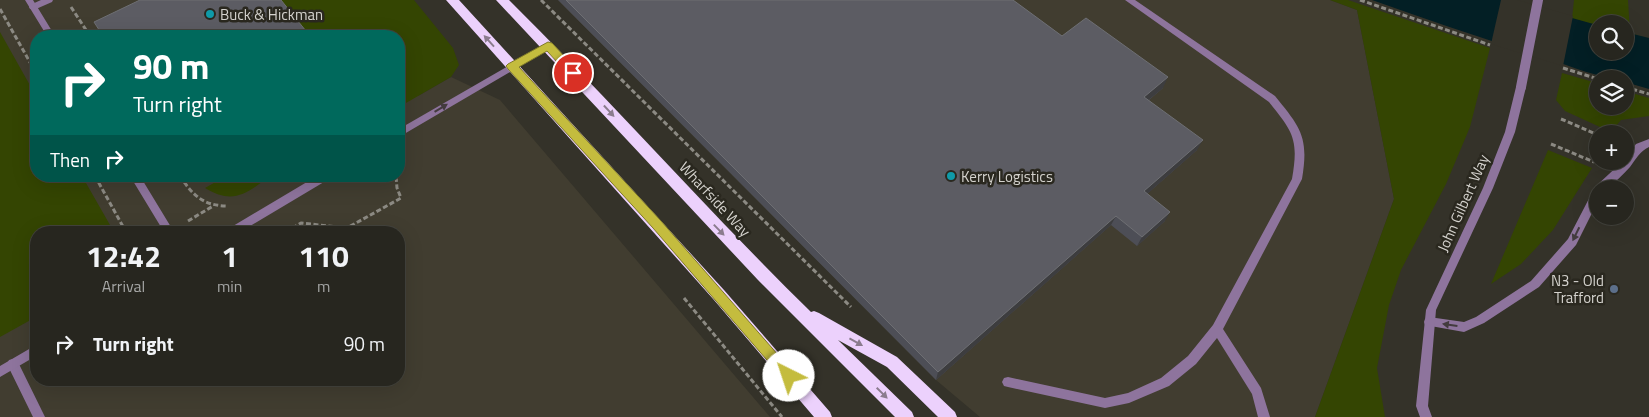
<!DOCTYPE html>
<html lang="en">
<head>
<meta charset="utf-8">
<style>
	body { margin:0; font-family:"Titillium Web",sans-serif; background:#2f2e28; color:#f1f3f6; height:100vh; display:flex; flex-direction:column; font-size:19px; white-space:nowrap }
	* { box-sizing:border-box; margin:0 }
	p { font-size:16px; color:#a4a5a4 }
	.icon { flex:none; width:28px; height:28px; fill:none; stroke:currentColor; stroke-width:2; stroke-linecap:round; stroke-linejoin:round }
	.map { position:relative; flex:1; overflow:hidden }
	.details { position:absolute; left:30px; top:226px; width:375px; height:160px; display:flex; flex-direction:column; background:#27261f; border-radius:20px; box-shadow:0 5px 20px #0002,0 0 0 1px #43433d }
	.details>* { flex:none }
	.top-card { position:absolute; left:30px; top:30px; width:375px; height:152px; border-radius:20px; box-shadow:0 5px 20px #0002,0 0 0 1px #43433d; background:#00695c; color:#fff; overflow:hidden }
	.tools { position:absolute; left:1589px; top:15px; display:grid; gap:10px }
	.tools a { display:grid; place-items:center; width:45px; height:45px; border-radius:50%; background:#27261f; box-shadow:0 5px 20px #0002,0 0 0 1px #43433d; font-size:25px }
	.pin { position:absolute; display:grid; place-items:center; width:42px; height:42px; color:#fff; margin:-21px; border:2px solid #fff; border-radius:50%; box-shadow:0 1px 5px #0007 }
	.me { position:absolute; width:55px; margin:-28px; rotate:319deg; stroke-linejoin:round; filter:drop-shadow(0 0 4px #0008) }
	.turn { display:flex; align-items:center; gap:18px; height:105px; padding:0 20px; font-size:22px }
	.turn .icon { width:65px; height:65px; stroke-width:2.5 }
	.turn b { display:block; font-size:35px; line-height:42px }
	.then { display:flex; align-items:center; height:48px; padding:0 20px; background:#0003; gap:10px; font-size:19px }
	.eta { display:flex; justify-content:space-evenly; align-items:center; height:85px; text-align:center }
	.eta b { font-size:30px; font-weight:700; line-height:35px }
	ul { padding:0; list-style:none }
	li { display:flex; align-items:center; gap:15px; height:65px; padding:0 20px }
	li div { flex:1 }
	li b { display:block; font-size:19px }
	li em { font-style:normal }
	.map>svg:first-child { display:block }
	.built { fill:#413d30; fill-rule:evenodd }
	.green { fill:#344502 }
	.water { fill:#031f25 }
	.pier { fill:#343229 }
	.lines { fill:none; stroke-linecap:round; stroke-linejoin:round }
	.path { stroke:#8c8a83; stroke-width:3; stroke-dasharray:5 2.5; stroke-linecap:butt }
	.service { fill:#8e749d; fill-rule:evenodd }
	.minor { fill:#8e749d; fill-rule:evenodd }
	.trunk { fill:#ecd1fc; fill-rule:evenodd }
	.minor-bridge { stroke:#8e749d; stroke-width:10 }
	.wall { fill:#4d4e56 }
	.shaded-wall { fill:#3d3d3f }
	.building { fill:#5c5c63; stroke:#6e6f73 }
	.oneway { fill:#8b7c8e }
	.oneway2 { fill:#433b3e }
	.route { fill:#c4bc3e; stroke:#7f7a28 }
	.culture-dot { fill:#0f9aa8; stroke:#2a281f; stroke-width:2 }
	.service-dot { fill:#5c6f8a; stroke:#2a281f; stroke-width:2 }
	.labels { text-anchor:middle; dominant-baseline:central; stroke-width:5; stroke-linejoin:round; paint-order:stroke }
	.poi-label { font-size:15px; fill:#d4d2cd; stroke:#2a281f; text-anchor:start }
	.street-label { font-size:15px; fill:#d4d2cd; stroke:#2a281f }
</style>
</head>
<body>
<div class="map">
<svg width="1649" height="417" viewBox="0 0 1649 417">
	<rect width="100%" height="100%" fill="#343229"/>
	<path class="built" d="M0,0H341L370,36H36V176H399V72L418,96L451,77L500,100L770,417H0ZM36,232H399V380H36Z
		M558,0H1330L1357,10L1394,199L1315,417H980L936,380Z"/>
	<path class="green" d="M280,0H414L453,48L459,65L451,77L399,107V36H309Z
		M1330,0H1348L1490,48L1470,127L1446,184L1401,270L1389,305L1377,368L1385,417H1315L1394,199L1357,10Z
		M1574,0H1628L1630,33L1649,38L1625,32V24L1597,25L1572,19Z
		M0,32L36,96V176H82L114,232H36V317L0,337Z
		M1562,73L1597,83L1598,106H1625V91L1649,98V116L1621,120L1611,132L1565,111L1556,100Z
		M1548,150L1592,168L1553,230L1521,264L1491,284Z
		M226,176H270C246,194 233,205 205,188Z"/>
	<path class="water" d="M1372,0H1508L1597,25L1598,51H1625V32L1649,38V89L1625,82V79C1599,79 1572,66 1547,59C1488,40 1430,21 1372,0Z"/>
	<path class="pier" d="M1501,0H1517L1573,16L1563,66L1491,44Z"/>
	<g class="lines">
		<path class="path" d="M541,0L851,307
			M1360,0L1490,45
			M71,7L90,36
			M0,9L36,73
			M1563,68L1598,79
			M1625,87L1649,94
			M1561,119L1598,135
			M1551,144L1594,162
			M95,176L126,232
			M180,176C193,196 204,206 228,206
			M188,221L213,206
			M286,232L301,223L347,228L401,198L397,188L396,176
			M684,298L782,417"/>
		<path class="service" d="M41,0H53L52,2L36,9H30L29,7L30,5Z
			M1125,0H1135L1275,96C1301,128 1309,137 1302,179L1223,329L1261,388L1270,417H1258L1252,394L1217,338L1196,364L1169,386L1129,403L1105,408L1008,387L1004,386L1002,382L1004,378L1008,377L1105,398L1128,393L1161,378L1188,356L1213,325L1292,179C1299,139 1293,132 1269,102Z
			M1649,139V147C1640,151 1636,159 1630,167C1623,175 1615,182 1606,189H1598V201L1576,245L1539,287L1484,323L1464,332L1425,325L1424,322L1425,319L1429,317L1464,322L1476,317L1531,281L1568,239L1595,187L1623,161H1625V159L1636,144Z
			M13,359L17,360L45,417H33L7,364L9,360Z"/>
		<path class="minor" d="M25,0H33L55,36H47Z
			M548,43L552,46L551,48L399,137V129Z
			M1521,83L1526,87L1515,132L1493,188L1436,310L1428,406L1432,417H1420L1416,406L1426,310L1483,188L1505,132L1516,87Z
			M130,176H140L174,232H164Z
			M317,176H331L329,179L240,232H227L228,229Z
			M36,345V356L0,377V366Z"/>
		<path class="trunk" d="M446,0H459L724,290L830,412L832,417H814L714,300Z
			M496,0H509C612,102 708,211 811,312L814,311L819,313L897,357L955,412L957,417H938L887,367L838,340L912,412L914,417H895L758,280Z"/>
		<path class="minor-bridge" d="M1521,87L1538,0"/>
	</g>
	<path class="wall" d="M558,0H1013L1062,36L1163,88L1149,100L1197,150L1147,194L1165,221L1137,246L1111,225L936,380Z"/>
	<path class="shaded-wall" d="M1168,77L1163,88L1140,107L1144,97Z
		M1203,140L1197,150L1139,201L1144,191Z
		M1170,212L1165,221L1137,246L1142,237Z
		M1116,216L1111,225L936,380L938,372Z"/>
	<path class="building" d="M140,0H281L310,36H103L94,22Z
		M566,0H1013L1062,36L1086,18L1168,77L1144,97L1203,140L1144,191L1170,212L1142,237L1116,216L938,372Z"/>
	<defs><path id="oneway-solid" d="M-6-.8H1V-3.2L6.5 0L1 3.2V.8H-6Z" transform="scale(1.25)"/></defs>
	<g class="oneway">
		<use href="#oneway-solid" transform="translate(489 41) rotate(-132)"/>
		<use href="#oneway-solid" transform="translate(609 111) rotate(47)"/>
		<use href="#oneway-solid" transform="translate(719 230) rotate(46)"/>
		<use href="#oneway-solid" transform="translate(856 342) rotate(29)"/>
		<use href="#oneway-solid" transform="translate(882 393) rotate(45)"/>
	</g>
	<g class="oneway2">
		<use href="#oneway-solid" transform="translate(441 108) rotate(-31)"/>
		<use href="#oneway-solid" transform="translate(1576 234) rotate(116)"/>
		<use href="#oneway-solid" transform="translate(1450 325) rotate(-172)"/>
	</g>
	<path class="route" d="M548,42L552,43L577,70L579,73L577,76H570L547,51L519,67L661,221L793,372L795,376L793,381L789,382L785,381L653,228L508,69L506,66L508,64Z"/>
	<g class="culture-dot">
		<circle cx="210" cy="14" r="5"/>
		<circle cx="951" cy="176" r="5"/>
	</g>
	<circle class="service-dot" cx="1614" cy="289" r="5"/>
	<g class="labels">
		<g class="poi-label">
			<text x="220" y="14">Buck &amp; Hickman</text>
			<text x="961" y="176">Kerry Logistics</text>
			<text x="1604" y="280" text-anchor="end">N3 - Old<tspan x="1604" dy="17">Trafford</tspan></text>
		</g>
		<g class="street-label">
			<text transform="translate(715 199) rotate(47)">Wharfside Way</text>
			<text transform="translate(1463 203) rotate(-66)">John Gilbert Way</text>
		</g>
	</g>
</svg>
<div class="tools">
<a><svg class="icon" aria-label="search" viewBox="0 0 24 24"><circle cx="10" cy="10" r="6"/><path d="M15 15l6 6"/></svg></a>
<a><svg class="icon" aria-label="layers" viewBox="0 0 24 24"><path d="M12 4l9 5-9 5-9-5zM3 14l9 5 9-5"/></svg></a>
<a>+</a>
<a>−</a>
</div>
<div class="pin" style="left:573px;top:73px;background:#d93025"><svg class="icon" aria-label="arrive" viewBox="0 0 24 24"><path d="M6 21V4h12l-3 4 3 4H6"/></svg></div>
<svg class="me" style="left:789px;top:376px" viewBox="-20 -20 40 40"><circle r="19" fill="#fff"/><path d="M0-13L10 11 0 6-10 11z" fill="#c4bc3e"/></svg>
<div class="top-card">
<div class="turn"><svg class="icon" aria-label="right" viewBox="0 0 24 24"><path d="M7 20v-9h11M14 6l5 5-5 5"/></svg><div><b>90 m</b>Turn right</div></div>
<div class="then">Then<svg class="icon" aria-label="right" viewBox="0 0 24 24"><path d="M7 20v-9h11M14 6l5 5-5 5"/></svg></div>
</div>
<section class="details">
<div class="eta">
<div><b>12:42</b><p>Arrival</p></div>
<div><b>1</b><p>min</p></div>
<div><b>110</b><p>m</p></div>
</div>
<ul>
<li><svg class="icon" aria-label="right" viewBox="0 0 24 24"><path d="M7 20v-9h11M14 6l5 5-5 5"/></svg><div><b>Turn right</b></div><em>90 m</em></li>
</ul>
</section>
</div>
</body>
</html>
